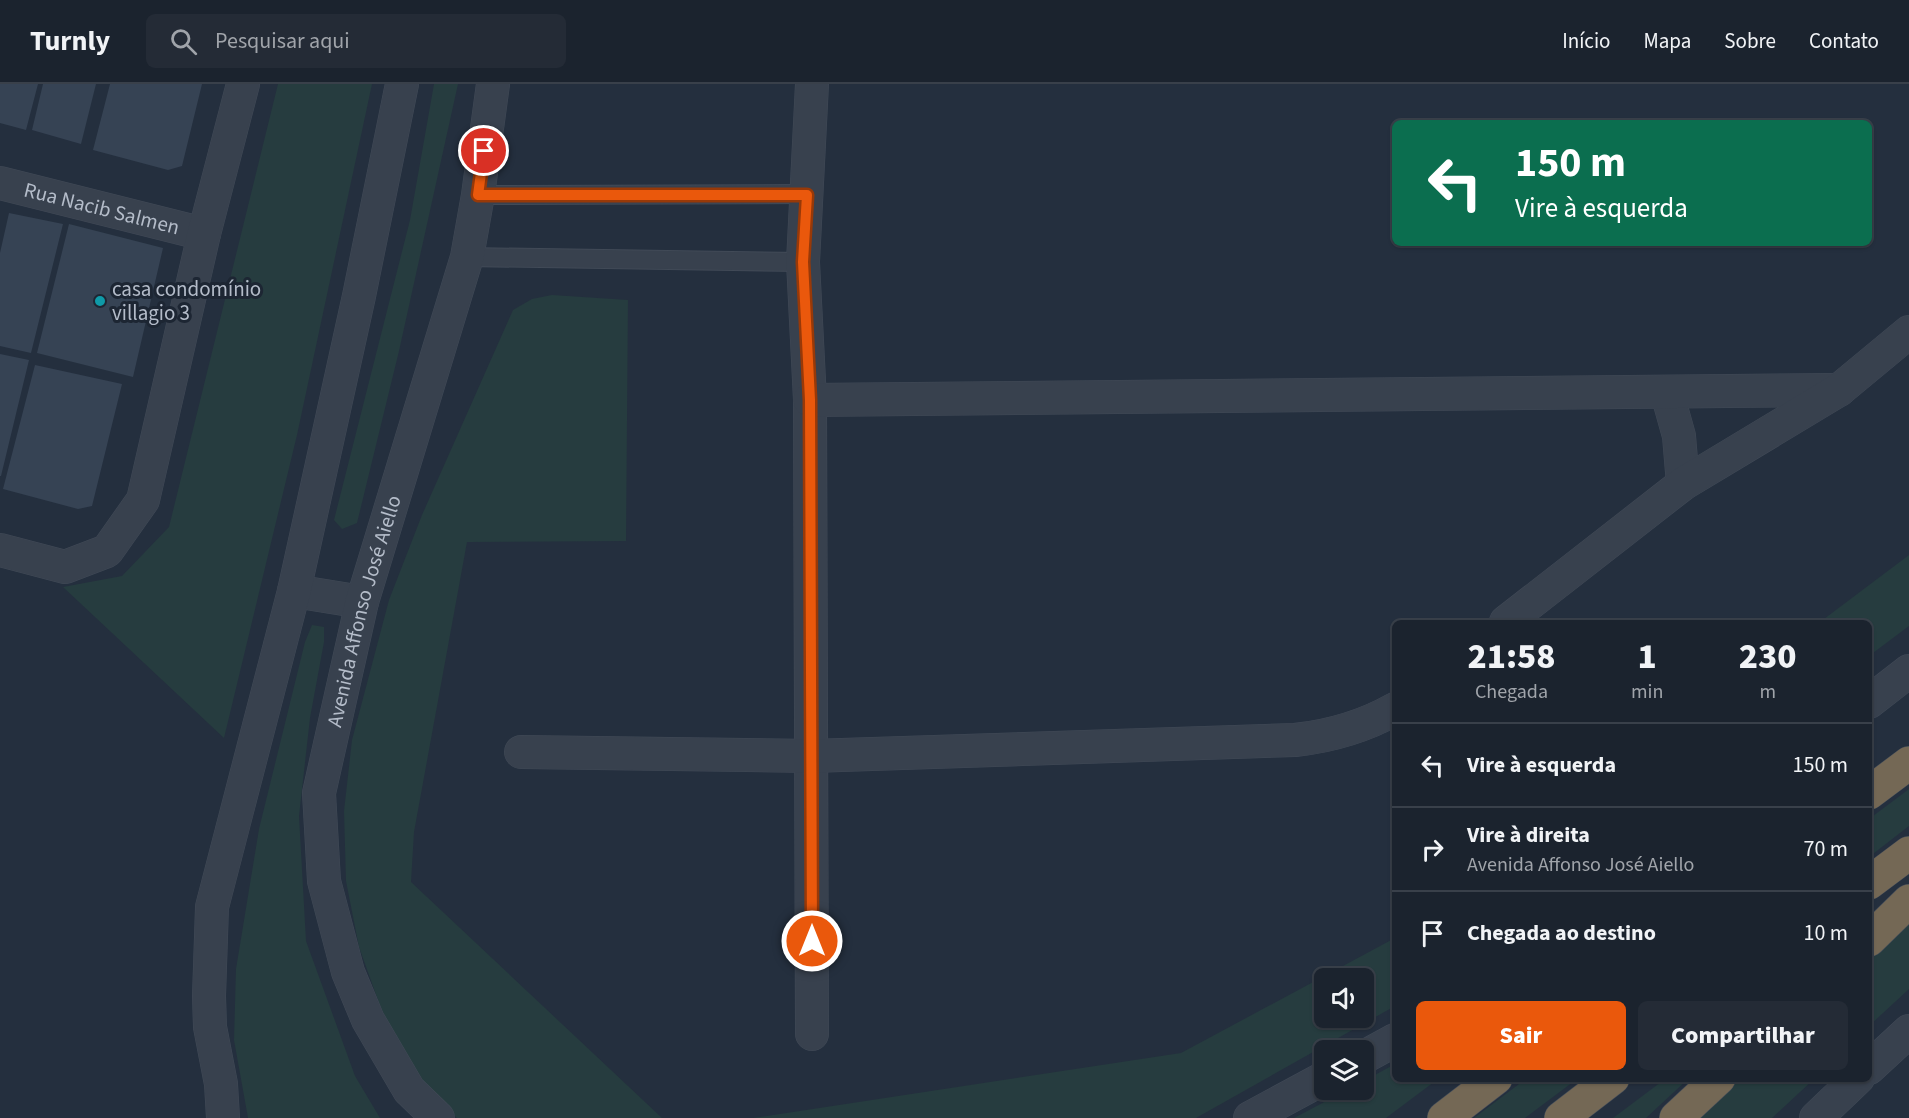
<!DOCTYPE html>
<html lang="pt">
<head>
<meta charset="utf-8">
<style>
	body { margin:0; font-family:"Source Sans 3",sans-serif; background:#242b36; color:#f1f3f6; height:100vh; display:flex; flex-direction:column; font-size:22px; white-space:nowrap }
	* { box-sizing:border-box; margin:0 }
	p { font-size:20px; color:#a0a4aa }
	.icon { flex:none; width:33px; height:33px; fill:none; stroke:currentColor; stroke-width:2; stroke-linecap:round; stroke-linejoin:round }
	.map { position:relative; flex:1; overflow:hidden }
	.panel { position:absolute; left:1392px; top:536px; width:480px; height:462px; display:flex; flex-direction:column; background:#1b232e; border-radius:9px; box-shadow:0 2px 4px #0004,0 0 0 2px #39404a }
	.panel>* { flex:none }
	.banner { position:absolute; left:1392px; top:36px; width:480px; height:126px; border-radius:9px; box-shadow:0 2px 4px #0004,0 0 0 2px #39404a; background:#0b6e4f; color:#fff; overflow:hidden }
	.tools { position:absolute; left:1314px; top:884px; display:grid; gap:12px }
	.tools a { display:grid; place-items:center; width:60px; height:60px; border-radius:9px; background:#1b232e; box-shadow:0 2px 4px #0004,0 0 0 2px #39404a; font-size:30px }
	.pin { position:absolute; display:grid; place-items:center; width:51px; height:51px; color:#fff; margin:-26px; border:3px solid #fff; border-radius:50%; box-shadow:0 2px 6px #0007 }
	.me { position:absolute; width:66px; margin:-33px; rotate:0deg; stroke-linejoin:round; filter:drop-shadow(0 0 4px #0008) }
	.turn { display:flex; align-items:center; gap:21px; height:126px; padding:0 24px; font-size:27px }
	.turn .icon { width:78px; height:78px; stroke-width:2.5 }
	.turn b { display:block; font-size:42px; line-height:51px }
	.eta { display:flex; justify-content:space-evenly; align-items:center; height:102px; text-align:center }
	.eta b { font-size:36px; font-weight:800; line-height:42px }
	.cta { display:flex; gap:12px; margin-top:auto; padding:12px 24px }
	.cta a { flex:1; height:69px; border-radius:9px; background:#ea580c; color:#fff; font-size:24px; font-weight:800; line-height:69px; text-align:center }
	.cta a+a { background:#242b36; color:#f1f3f6 }
	ul { padding:0; list-style:none }
	li { display:flex; align-items:center; gap:18px; height:84px; padding:0 24px; border-top:2px solid #39404a }
	li div { flex:1 }
	li b { display:block; font-size:22px }
	li em { font-style:normal }
	header { display:flex; align-items:center; gap:36px; box-sizing:border-box; height:84px; padding:0 30px; background:#1b232e; border-bottom:2px solid #39404a }
	header strong { font-size:28px }
	nav { display:flex; gap:33px; margin-inline-start:auto; font-size:21px }
	.search { width:420px; height:54px; background:#242b36; display:flex; align-items:center; gap:15px; box-sizing:border-box; padding:0 21px; border-radius:9px; color:#a0a4aa; font-size:22px }
	.map>svg:first-child { display:block }
	.green { fill:#263c3f; fill-rule:evenodd }
	.building { fill:#364354 }
	.lines { fill:none; stroke-linecap:round; stroke-linejoin:round }
	.service-casing { stroke:#414a57; stroke-width:20 }
	.minor-casing { stroke:#414a57; stroke-width:34 }
	.tertiary-casing { stroke:#414a57; stroke-width:34 }
	.motorway-casing { stroke:#434c59; stroke-width:34 }
	.service { stroke:#38414e; stroke-width:18 }
	.minor { stroke:#38414e; stroke-width:33 }
	.tertiary { stroke:#38414e; stroke-width:33 }
	.motorway { stroke:#746855; stroke-width:33 }
	.route-casing { stroke:#983908; stroke-width:15 }
	.route { stroke:#ea580c; stroke-width:10 }
	.culture-dot { fill:#0f9aa8; stroke:#1d2633; stroke-width:2 }
	.labels { text-anchor:middle; dominant-baseline:central; stroke-width:6; stroke-linejoin:round; paint-order:stroke }
	.street-label { font-size:21px; fill:#b4bcc9; stroke:#1d2633 }
	.poi-label { font-size:21px; fill:#b4bcc9; stroke:#1d2633; text-anchor:start }
</style>
</head>
<body>
<header>
<strong>Turnly</strong>
<div class="search"><svg class="icon" aria-label="search" viewBox="0 0 24 24"><circle cx="10" cy="10" r="6"/><path d="M15 15l6 6"/></svg>Pesquisar aqui</div>
<nav><a>Início</a><a>Mapa</a><a>Sobre</a><a>Contato</a></nav>
</header>
<div class="map">
<svg width="1909" height="1034" viewBox="0 0 1909 1034">
	<rect width="100%" height="100%" fill="#242f3e"/>
	<path class="green" d="M278,0H372L297,351L224,654L63,503L122,492L169,443Z
		M434,0H458L399,267L357,439L342,445L334,436L410,136Z
		M552,211L628,216L626,457L467,458L414,748L411,798L662,1034H457L435,1012L401,970L379,919L359,863L346,797L344,727L352,656L389,516L422,431L513,226L532,215Z
		M1909,471V542L1869,572V538H1820Z
		M312,541L324,543V558L310,634L299,732L306,857L355,992L380,1034H248L234,956L236,885L259,745L305,558Z
		M1909,705V742L1869,773V735Z
		M1909,830V905L1869,942V869Z
		M1395,854V922L1196,1034H753L1181,969ZM1324,894H1364V933H1324Z
		M1395,980V994L1438,995L1386,1034H1294L1349,1005H1364V997Z
		M1527,994L1577,995L1525,1034H1474Z
		M1665,995H1688L1646,1034H1613Z
		M1738,995H1814L1772,1034H1697Z"/>
	<path class="building" d="M0,0H38L26,46L0,39Z
		M43,0H96L81,60L32,46Z
		M110,0H202L182,82L168,86L93,66Z
		M9,129L63,140L31,269L0,262V169Z
		M69,140L163,164L133,293L37,269Z
		M0,270L29,276L1,392H0Z
		M35,281L122,300L92,422L78,425L3,405Z"/>
	<g class="lines">
		<defs>
			<path id="service" d="M478,111L807,110
				M467,173L803,178"/>
			<g id="minor">
				<path d="M812,0L803,178L810,316L812,950"/>
				<path id="s1" d="M0,99L204,150"/>
				<path d="M1667,309L1679,352L1683,400"/>
				<path d="M810,316L1839,306"/>
				<path d="M0,466L65,483L107,467L143,416L204,150L243,0"/>
				<path d="M1506,538L1683,400L1839,306L1909,248"/>
				<path d="M521,668L811,672L1295,656C1332,652 1363,643 1395,625"/>
			</g>
			<g id="tertiary">
				<path d="M294,507L362,518"/>
				<path d="M1869,618L1909,587"/>
				<path d="M1364,973L1395,956"/>
				<path d="M1869,984L1909,947"/>
				<path d="M223,1034L221,1000L210,943L209,912L212,823L294,507L359,212L402,0"/>
				<path id="s2" d="M438,1034L409,1006L368,936L348,888L324,797L319,709L362,518L467,173L478,111L493,0"/>
				<path d="M1250,1034L1324,994"/>
				<path d="M1816,1034L1858,994"/>
			</g>
			<path id="motorway" d="M1869,709L1909,679
				M1869,799L1909,769
				M1869,856L1909,817
				M1444,1034L1496,994
				M1561,1034L1613,994
				M1676,1034L1719,994"/>
		</defs>
		<use href="#service" class="service-casing"/>
		<use href="#minor" class="minor-casing"/>
		<use href="#tertiary" class="tertiary-casing"/>
		<use href="#motorway" class="motorway-casing"/>
		<use href="#service" class="service"/>
		<use href="#minor" class="minor"/>
		<use href="#tertiary" class="tertiary"/>
		<use href="#motorway" class="motorway"/>
	</g>
	<g class="lines">
		<defs>
			<path id="route" d="M484,67L478,111H807L803,178L810,316L812,857"/>
		</defs>
		<use href="#route" class="route-casing"/>
		<use href="#route" class="route"/>
	</g>
	<circle class="culture-dot" cx="100" cy="217" r="6"/>
	<g class="labels">
		<g class="street-label">
			<text stroke="none"><textPath href="#s1" startOffset="105">Rua Nacib Salmen</textPath></text>
			<text stroke="none"><textPath href="#s2" startOffset="543">Avenida Affonso José Aiello</textPath></text>
		</g>
		<g class="poi-label">
			<text x="112" y="205">casa condomínio<tspan x="112" dy="24">villagio 3</tspan></text>
		</g>
	</g>
</svg>
<div class="tools">
<a><svg class="icon" aria-label="sound" viewBox="0 0 24 24"><path d="M4 9h4l5-4v14l-5-4H4zM17 9q2 3 0 6"/></svg></a>
<a><svg class="icon" aria-label="layers" viewBox="0 0 24 24"><path d="M12 4l9 5-9 5-9-5zM3 14l9 5 9-5"/></svg></a>
</div>
<div class="pin" style="left:484px;top:67px;background:#d93025"><svg class="icon" aria-label="arrive" viewBox="0 0 24 24"><path d="M6 21V4h12l-3 4 3 4H6"/></svg></div>
<svg class="me" style="left:812px;top:857px" viewBox="-20 -20 40 40"><circle r="17" fill="#ea580c" stroke="#fff" stroke-width="3"/><path d="M0-11L8 9 0 5-8 9z" fill="#fff"/></svg>
<div class="banner">
<div class="turn"><svg class="icon" aria-label="left" viewBox="0 0 24 24"><path d="M17 20v-9H6M10 6l-5 5 5 5"/></svg><div><b>150 m</b>Vire à esquerda</div></div>
</div>
<section class="panel">
<div class="eta">
<div><b>21:58</b><p>Chegada</p></div>
<div><b>1</b><p>min</p></div>
<div><b>230</b><p>m</p></div>
</div>
<ul>
<li><svg class="icon" aria-label="left" viewBox="0 0 24 24"><path d="M17 20v-9H6M10 6l-5 5 5 5"/></svg><div><b>Vire à esquerda</b></div><em>150 m</em></li>
<li><svg class="icon" aria-label="right" viewBox="0 0 24 24"><path d="M7 20v-9h11M14 6l5 5-5 5"/></svg><div><b>Vire à direita</b><p>Avenida Affonso José Aiello</p></div><em>70 m</em></li>
<li><svg class="icon" aria-label="arrive" viewBox="0 0 24 24"><path d="M6 21V4h12l-3 4 3 4H6"/></svg><div><b>Chegada ao destino</b></div><em>10 m</em></li>
</ul>
<div class="cta"><a>Sair</a><a>Compartilhar</a></div>
</section>
</div>
</body>
</html>
